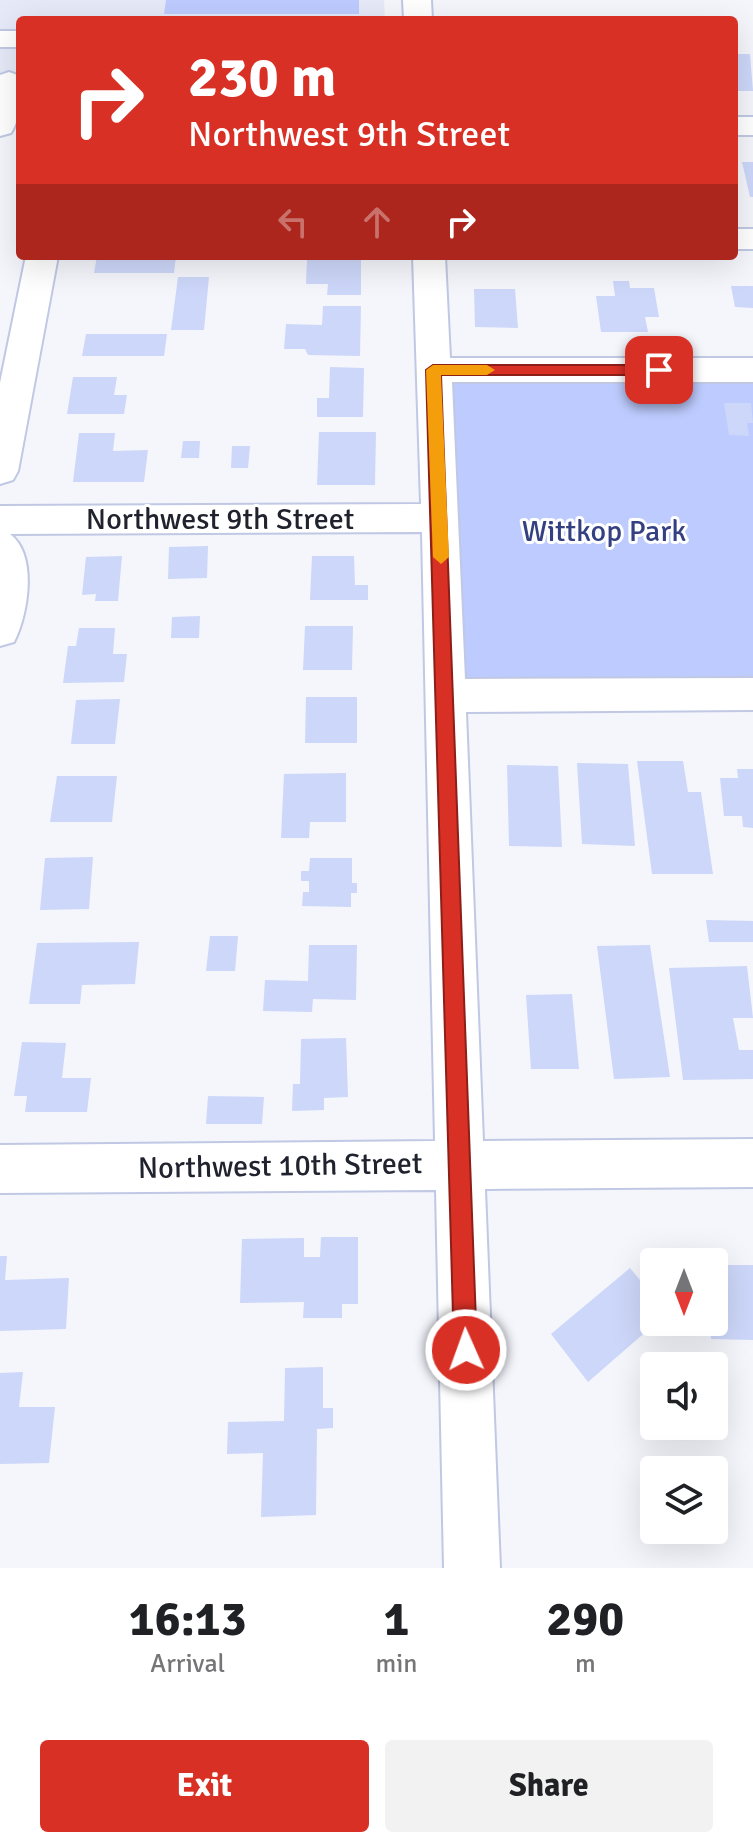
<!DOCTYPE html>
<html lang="en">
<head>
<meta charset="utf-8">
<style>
	body { margin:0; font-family:Signika,sans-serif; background:#f2f2f2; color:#202124; height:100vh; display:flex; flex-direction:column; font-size:30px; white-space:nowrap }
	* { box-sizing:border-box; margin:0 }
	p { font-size:26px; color:#757577 }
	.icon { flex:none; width:44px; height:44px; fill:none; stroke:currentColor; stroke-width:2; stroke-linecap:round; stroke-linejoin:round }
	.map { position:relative; height:1568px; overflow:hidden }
	.panel { display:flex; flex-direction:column; background:#fff; flex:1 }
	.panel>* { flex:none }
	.top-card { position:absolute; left:16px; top:16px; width:722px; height:244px; border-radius:8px; box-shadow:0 8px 32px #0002; background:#d93025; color:#fff; overflow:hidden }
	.needle { width:52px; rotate:180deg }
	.controls { position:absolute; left:640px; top:1248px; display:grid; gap:16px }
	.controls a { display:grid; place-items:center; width:88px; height:88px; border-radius:8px; background:#fff; box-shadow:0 8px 32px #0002; font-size:40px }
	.pin { position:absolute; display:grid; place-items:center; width:68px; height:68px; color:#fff; margin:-34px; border-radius:16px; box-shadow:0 4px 12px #0006 }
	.me { position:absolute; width:88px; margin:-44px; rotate:358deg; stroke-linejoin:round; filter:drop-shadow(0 0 6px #0008) }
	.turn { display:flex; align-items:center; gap:28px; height:168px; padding:0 40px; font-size:36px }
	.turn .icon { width:104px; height:104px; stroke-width:2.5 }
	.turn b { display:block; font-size:56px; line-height:68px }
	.lanes { display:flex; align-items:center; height:76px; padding:0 40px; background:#0003; justify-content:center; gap:40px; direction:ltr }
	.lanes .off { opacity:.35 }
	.eta { display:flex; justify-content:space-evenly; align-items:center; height:136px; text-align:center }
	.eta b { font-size:48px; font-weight:700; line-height:56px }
	.primary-button { display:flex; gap:16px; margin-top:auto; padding:16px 40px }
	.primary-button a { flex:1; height:92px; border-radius:8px; background:#d93025; color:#fff; font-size:32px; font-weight:700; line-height:92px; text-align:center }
	.primary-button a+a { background:#f2f2f2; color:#202124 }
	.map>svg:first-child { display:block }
	.built { fill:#e6eaf8 }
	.green { fill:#bdcbfe }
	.building { fill:#cdd7f9 }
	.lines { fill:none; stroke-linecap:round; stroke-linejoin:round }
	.minor-casing { stroke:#c0c8e4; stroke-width:4 }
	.minor { fill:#fff; fill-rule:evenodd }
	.route { fill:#d93025; stroke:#8d1f18; stroke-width:2 }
	.slow { fill:#f59e0b }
	.labels { text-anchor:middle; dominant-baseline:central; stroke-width:6; stroke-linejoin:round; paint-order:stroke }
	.street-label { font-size:30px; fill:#20232e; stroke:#fff }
	.park-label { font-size:30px; fill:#354082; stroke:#fff }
</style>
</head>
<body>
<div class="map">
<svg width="753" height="1568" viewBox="0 0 753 1568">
	<rect width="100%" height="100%" fill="#f4f6fc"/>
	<path class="built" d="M0,0H384L385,20H20V110H0Z"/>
	<path class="green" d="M166,0H359V14H164Z
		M448,381L753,382V679L463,680Z"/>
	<path class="building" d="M735,54H750L753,91H734Z
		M742,162H753V197H750Z
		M97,256H176L174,273H94Z
		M323,256H361V295H327L328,284H306L307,260H323Z
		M178,277H209L204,330H171Z
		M613,281H629L630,288H654L659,317H645L648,332H601L596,296H615Z
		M731,286H753V308L735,307Z
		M474,289H515L518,328L475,327Z
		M323,306H361L360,356L308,355L305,349H284L286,324L322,325Z
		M86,334H167L164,356H82Z
		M330,367L364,368L363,417H317V398H329Z
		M73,377H117L114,395H127L124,414H67Z
		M724,403H751L753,423H747L749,436L729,435Z
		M319,432H376L375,485H317Z
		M79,433H115L113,451L148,450L144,482H73Z
		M183,441H200L199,458H181Z
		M232,446H250L248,468H231Z
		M208,546L207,578L168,579L169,547Z
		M122,556L118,601H95L96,594L82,595L86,557Z
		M312,556H354L355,585H368V600H310Z
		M200,616L199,638H171L172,617Z
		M305,626H353L352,670H303Z
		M79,628H115L113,654H127L124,682L63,683L68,646H76Z
		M306,697H357V743H305Z
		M120,699L115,744H71L76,700Z
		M637,761H683L688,792H701L713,874H652Z
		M577,763L628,764L635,846L582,844Z
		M507,765L558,766L562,847L509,846Z
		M737,769H753V828L743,827L742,816H724L720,778H738Z
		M346,773V822H310L309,838H281L284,774Z
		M57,776H117L112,822H50Z
		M93,857L89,909L40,910L45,858Z
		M310,858H352V883H357V893H351V907L302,906L303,892H309V881H301V871H309Z
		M706,920L753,921V942H709Z
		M210,936H238L235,971H206Z
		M139,942L135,984L82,985L80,1004H29L37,943Z
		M309,945H357L356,1000L313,999L312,1012L263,1011L265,980L308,981Z
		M650,945L670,1077L614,1079L597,946Z
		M747,966L753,1018H733L739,1050H753V1079L683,1080L669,968Z
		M572,994L579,1069H531L526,995Z
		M346,1038L348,1097L324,1098V1110L292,1111L293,1084H300L301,1039Z
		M22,1042L66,1043L62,1078H91L87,1112H25L27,1096H14Z
		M208,1096L264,1097L262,1124H206Z
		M321,1237H358V1304H342V1318H303L304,1302L240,1303L242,1239L304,1238V1257H320Z
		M0,1256H7L5,1280L69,1278L66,1329L0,1331Z
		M714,1265H753V1340L711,1339L710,1322H714Z
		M630,1268L654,1297V1322H657L588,1382L551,1334Z
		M323,1367V1408H333V1428L317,1429L316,1515L261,1517L263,1453L227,1454L228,1422L284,1421L285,1368Z
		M23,1372L19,1407H55L49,1463L0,1464V1373Z"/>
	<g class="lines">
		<defs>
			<path id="minor" d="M403,0H431L432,20H404Z
				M0,31H20V47H0Z
				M9,72L20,76C20,94 21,118 11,133L0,136V75Z
				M734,117H753V135H734Z
				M734,229H753V249H734Z
				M26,256H58L18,471L13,480L0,484V383Z
				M413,256H445L450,358H753V382H452L465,679L753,678V710L466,712L483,1141L753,1139V1187L485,1189L500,1568H444L436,1190L0,1193V1145L435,1141L422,532L10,534C38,555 28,615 14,642L0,646V506L421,504Z"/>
		</defs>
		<use href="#minor" class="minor-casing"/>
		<use href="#minor" class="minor"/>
	</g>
	<path class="route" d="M433,365H659L666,370L659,375H441L477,1350L474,1358L466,1362L458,1358L454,1350L426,370Z"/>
	<path class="slow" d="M433,365H487L495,370L487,375H441L449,557L441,564L433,557L426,370Z"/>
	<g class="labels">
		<g class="street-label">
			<text x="220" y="519">Northwest 9th Street</text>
			<text transform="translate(280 1166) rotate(-1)">Northwest 10th Street</text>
		</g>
		<g class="park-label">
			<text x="604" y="531">Wittkop Park</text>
		</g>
	</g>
</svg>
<div class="controls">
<a><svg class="needle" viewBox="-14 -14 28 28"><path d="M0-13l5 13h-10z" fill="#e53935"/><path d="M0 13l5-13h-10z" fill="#757577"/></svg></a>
<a><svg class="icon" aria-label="sound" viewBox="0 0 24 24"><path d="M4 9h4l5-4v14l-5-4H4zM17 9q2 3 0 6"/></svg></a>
<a><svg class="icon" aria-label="layers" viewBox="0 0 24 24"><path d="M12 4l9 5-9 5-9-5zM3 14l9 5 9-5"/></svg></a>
</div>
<div class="pin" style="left:659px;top:370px;background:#d93025"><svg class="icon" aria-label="arrive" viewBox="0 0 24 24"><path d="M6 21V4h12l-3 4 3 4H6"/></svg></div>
<svg class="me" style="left:466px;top:1350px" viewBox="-20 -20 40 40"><circle r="17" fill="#d93025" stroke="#fff" stroke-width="3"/><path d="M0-11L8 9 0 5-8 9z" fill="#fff"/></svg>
<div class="top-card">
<div class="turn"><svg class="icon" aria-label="right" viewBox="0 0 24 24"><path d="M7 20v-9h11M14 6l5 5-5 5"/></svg><div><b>230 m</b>Northwest 9th Street</div></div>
<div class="lanes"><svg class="icon off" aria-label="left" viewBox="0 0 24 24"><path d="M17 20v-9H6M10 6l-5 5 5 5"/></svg><svg class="icon off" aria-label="ahead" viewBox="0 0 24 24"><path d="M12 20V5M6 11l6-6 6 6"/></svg><svg class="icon" aria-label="right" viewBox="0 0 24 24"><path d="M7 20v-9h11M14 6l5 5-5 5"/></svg></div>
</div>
</div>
<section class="panel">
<div class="eta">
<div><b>16:13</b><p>Arrival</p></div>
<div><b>1</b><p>min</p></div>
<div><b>290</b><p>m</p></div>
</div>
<div class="primary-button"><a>Exit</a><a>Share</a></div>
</section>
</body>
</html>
